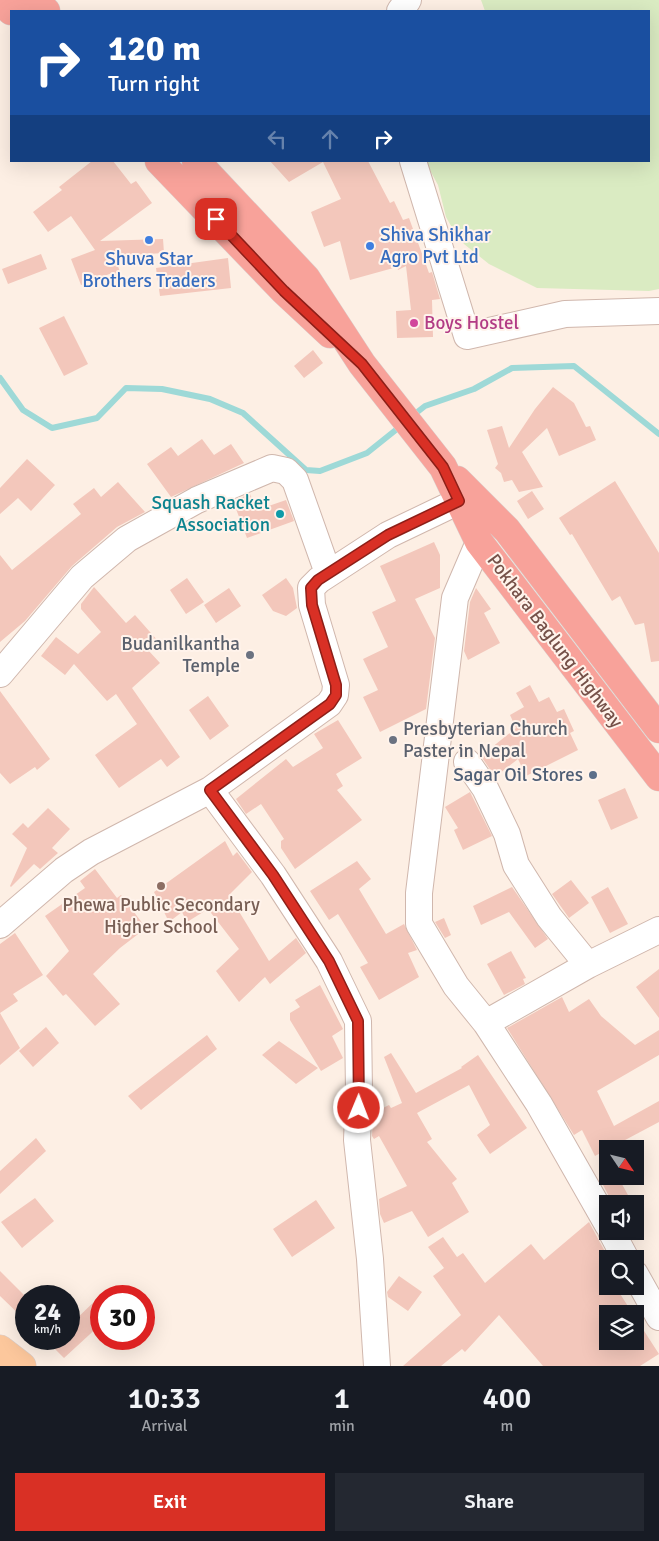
<!DOCTYPE html>
<html lang="en">
<head>
<meta charset="utf-8">
<style>
	body { margin:0; font-family:Signika,sans-serif; background:#242831; color:#f1f3f6; height:100vh; display:flex; flex-direction:column; font-size:19px; white-space:nowrap }
	* { box-sizing:border-box; margin:0 }
	p { font-size:16px; color:#9ea1a6 }
	.icon { flex:none; width:28px; height:28px; fill:none; stroke:currentColor; stroke-width:2; stroke-linecap:round; stroke-linejoin:round }
	.map { position:relative; height:1366px; overflow:hidden }
	.details { display:flex; flex-direction:column; background:#171b24; flex:1 }
	.details>* { flex:none }
	.hud { position:absolute; left:10px; top:10px; width:640px; height:152px; border-radius:0px; box-shadow:0 5px 20px #0002; background:#1a4fa0; color:#fff; overflow:hidden }
	.needle { width:32px; rotate:125deg }
	.fabs { position:absolute; left:599px; top:1140px; display:grid; gap:10px }
	.fabs a { display:grid; place-items:center; width:45px; height:45px; border-radius:0px; background:#171b24; box-shadow:0 5px 20px #0002; font-size:25px }
	.speed { position:absolute; left:15px; top:1285px; display:flex; gap:10px; font-size:25px; font-weight:700; text-align:center }
	.speed>* { display:grid; place-content:center; width:65px; height:65px; border-radius:50%; background:#171b24; box-shadow:0 5px 20px #0002; line-height:1 }
	.speed small { font-size:12px; font-weight:400 }
	.speed .limit { border:8px solid #d22; background:#fff; color:#111 }
	.pin { position:absolute; display:grid; place-items:center; width:42px; height:42px; color:#fff; margin:-21px; border-radius:10px; box-shadow:0 2px 8px #0006 }
	.me { position:absolute; width:55px; margin:-28px; rotate:1deg; stroke-linejoin:round; filter:drop-shadow(0 0 4px #0008) }
	.turn { display:flex; align-items:center; gap:18px; height:105px; padding:0 15px; font-size:22px }
	.turn .icon { width:65px; height:65px; stroke-width:2.5 }
	.turn b { display:block; font-size:35px; line-height:42px }
	.lanes { display:flex; align-items:center; height:48px; padding:0 15px; background:#0003; justify-content:center; gap:25px; direction:ltr }
	.lanes .off { opacity:.35 }
	.eta { display:flex; justify-content:space-evenly; align-items:center; height:85px; text-align:center }
	.eta b { font-size:30px; font-weight:600; line-height:35px }
	.cta { display:flex; gap:10px; margin-top:auto; padding:10px 15px }
	.cta a { flex:1; height:58px; border-radius:0px; background:#d93025; color:#fff; font-size:20px; font-weight:600; line-height:58px; text-align:center }
	.cta a+a { background:#242831; color:#f1f3f6 }
	.map>svg:first-child { display:block }
	.green { fill:#daebc2 }
	.lines { fill:none; stroke-linecap:round; stroke-linejoin:round }
	.stream { stroke:#9ed9d7; stroke-width:6 }
	.building { fill:#f3c7bb }
	.minor-casing { stroke:#d0b7ad; stroke-width:28 }
	.major-casing { stroke:#d9cecc; stroke-width:29 }
	.highway-casing { stroke:#d9cecc; stroke-width:29 }
	.minor { stroke:#fff; stroke-width:26 }
	.major { stroke:#fcc79c; stroke-width:28 }
	.highway { stroke:#f8a29a; stroke-width:28 }
	.route-casing { stroke:#8d1f18; stroke-width:12 }
	.route { stroke:#d93025; stroke-width:9 }
	.shop-dot { fill:#3f7fe0; stroke:#fff3eb; stroke-width:2 }
	.hotel-dot { fill:#d1479c; stroke:#fff3eb; stroke-width:2 }
	.culture-dot { fill:#0f9aa8; stroke:#fff3eb; stroke-width:2 }
	.worship-dot { fill:#6b7280; stroke:#fff3eb; stroke-width:2 }
	.service-dot { fill:#5c6f8a; stroke:#fff3eb; stroke-width:2 }
	.education-dot { fill:#8d6e63; stroke:#fff3eb; stroke-width:2 }
	.labels { text-anchor:middle; dominant-baseline:central; stroke-width:4; stroke-linejoin:round; paint-order:stroke }
	.shop-label { font-size:19px; fill:#366cbe; stroke:#fff3eb; text-anchor:start }
	.hotel-label { font-size:19px; fill:#b23c85; stroke:#fff3eb; text-anchor:start }
	.culture-label { font-size:19px; fill:#0d838f; stroke:#fff3eb; text-anchor:end }
	.street-label { font-size:19px; fill:#765149; stroke:#fff3eb }
	.worship-label { font-size:19px; fill:#5b616d; stroke:#fff3eb; text-anchor:end }
	.service-label { font-size:19px; fill:#4e5e75; stroke:#fff3eb; text-anchor:end }
	.education-label { font-size:19px; fill:#785e54; stroke:#fff3eb }
</style>
</head>
<body>
<div class="map">
<svg width="659" height="1366" viewBox="0 0 659 1366">
	<rect width="100%" height="100%" fill="#fdefe4"/>
	<path class="green" d="M481,0H659V289L649,291L537,288L489,264L464,244L454,231L446,217L438,185L425,161H649V11H485Z"/>
	<g class="lines">
		<path class="stream" d="M0,378L23,410L52,428L97,418L126,388L162,389L210,399L243,413L306,470L320,471L367,453L402,425
			M411,417L425,406L474,389L512,368L574,366L659,434"/>
	</g>
	<path class="building" d="M92,161H113L131,184L136,181L152,203L100,241L163,239L164,253L114,256L124,282L120,284L112,273L81,285L71,259L95,250L71,216L48,232L33,212L62,190L59,187Z
		M270,161H368L390,203L394,201L403,220L409,218L429,273L432,272L440,299L432,300L433,337L397,338L396,311L411,310L406,266L398,270L397,267L350,280L340,241L324,247L311,212L341,199L323,162L289,182Z
		M41,254L47,269L8,284L2,269Z
		M228,258L231,288L160,296L156,268Z
		M64,316L88,364L64,376L39,328Z
		M313,350L323,363L304,378L294,366Z
		M553,387L574,403L586,427L590,426L596,440L559,456L547,428L522,452L543,487L519,492L512,480L504,482L501,473L495,468L498,464L487,430L502,426L509,448L535,409Z
		M202,439L214,455L231,444L244,463L171,497L147,464L171,447L178,456Z
		M27,459L55,485L31,511L18,498L0,514V488Z
		M615,481L659,553V661L651,662L644,623L635,625L620,596L612,601L572,534L570,535L559,518Z
		M118,482L145,512L117,527L72,566L25,621L0,642V555L12,570L81,514L73,504L94,488L101,497Z
		M532,491L544,509L528,519L517,501Z
		M250,494L257,510L286,500L294,521L247,538L233,501Z
		M434,542L440,555V588L415,599L435,638L426,709L380,732L363,697L378,690L363,659L388,647L372,612L396,601L380,566Z
		M187,578L204,602L186,614L170,590Z
		M286,578L293,588L297,608L286,616L273,611L262,595Z
		M94,587L126,623L135,615L158,641L148,650L160,663L132,688L180,757L167,767L161,759L119,788L95,755L137,724L116,694L107,701L74,664L65,675L41,656L56,637L78,654L101,632L81,609V604Z
		M229,588L241,606L216,623L204,605Z
		M476,588L491,609L484,613L500,643L468,660L464,651L470,602Z
		M530,685L539,702L549,697L557,712L564,709L574,731L570,733L578,750L526,776L518,759L495,777L481,756L516,728L510,715L524,707L516,693Z
		M0,691L50,759L37,770L35,767L10,784L0,773Z
		M208,696L229,726L210,740L189,710Z
		M338,720L362,758L336,774L343,786L337,790L362,820L295,869L281,848V841L284,839L261,804L246,814L236,799L286,759L293,767L323,748L314,734Z
		M625,788L638,818L611,830L598,800Z
		M470,792L492,836L463,850L454,830L458,828L445,807Z
		M48,808L70,829L52,848L58,853L40,869L34,864L11,887L10,886L27,848L12,834L23,823L28,828Z
		M225,841L233,856L237,852L252,872L229,895L269,961L296,938L306,953L270,984L265,977L239,1002L216,971L239,949L208,909L187,922L182,912L169,922L154,892Z
		M357,861L371,879L359,889L386,934L404,924L417,950L408,953L419,977L379,1000L360,967L368,963L338,914L329,920L310,891Z
		M95,869L117,898L121,895L146,928L120,948L93,974L120,1004L95,1026L66,994L63,996L46,976L69,951L45,916L85,888L80,881Z
		M571,880L589,903L569,918L552,894Z
		M512,887L548,939L535,948L509,912L481,925L473,906Z
		M608,887L628,924L610,933L591,897Z
		M444,918L451,935L445,938L435,922Z
		M15,933L43,975L13,994L18,1001L0,1013V944Z
		M511,951L526,978L523,979L525,984L504,995L487,964Z
		M659,969V1018L636,987Z
		M320,985L343,1029L332,1036L343,1058L321,1071L290,1020V1013L300,1007L295,1000Z
		M562,997L569,1012L589,999L601,1016L635,1045L659,1030V1055L597,1091L614,1126L659,1101V1122L595,1156L582,1130L574,1135L507,1028Z
		M0,1013L20,1048L0,1065Z
		M46,1027L59,1043L33,1067L19,1051Z
		M207,1035L217,1049L141,1110L128,1096Z
		M279,1041L318,1068L296,1084L262,1055Z
		M391,1053L416,1093L462,1068L461,1067L478,1055L527,1128L490,1154L477,1135L490,1125L469,1085L417,1113L432,1139L427,1142L457,1179L452,1183L469,1212L428,1237L412,1211L384,1223L380,1214L379,1199L407,1186L379,1136L374,1139L372,1136L373,1113L389,1105L391,1108L402,1103L384,1057Z
		M36,1138L46,1151L0,1194V1171Z
		M618,1177L633,1204H613L603,1185Z
		M35,1198L54,1221L22,1248L1,1222Z
		M316,1200L335,1228L292,1257L273,1229Z
		M589,1222L609,1259L608,1286H615L633,1314H608V1341H635V1317L659,1354L640,1366H543L499,1315L465,1352L462,1349L441,1366H403L461,1315L433,1276L444,1268L428,1247L443,1237L457,1257L463,1253L485,1283L531,1244L544,1260Z
		M0,1271L26,1297V1321L0,1296Z
		M399,1276L422,1292L408,1311L388,1297L387,1292Z
		M101,1295V1324L64,1358L50,1344L55,1339H69V1326Z"/>
	<g class="lines">
		<defs>
			<path id="minor" d="M400,11L408,0
				M413,161L467,336L565,314L659,311
				M479,542L455,598L419,893V924L456,986L486,1023L588,965L659,930
				M0,674L82,577L127,539L197,500L272,468L286,471L295,480L328,573
				M467,762L485,788L507,834L516,865L549,917L588,965
				M210,790L273,875L329,961L358,1021L359,1092L357,1140L370,1259L377,1366
				M0,925L64,870L91,852L210,790L329,704L335,695L336,685L312,605L311,588L319,580L388,535L459,501
				M486,1023L539,1104L608,1225
				M611,1231L626,1259
				M635,1274L659,1317"/>
			<path id="major" d="M0,1349L22,1366"/>
			<path id="highway" d="M0,0L11,11
				M34,0L46,11
				M159,161L284,291L330,334
				M196,161L306,278L362,364L443,467L479,542L659,777
				M457,480L507,530L659,729"/>
		</defs>
		<use href="#minor" class="minor-casing"/>
		<use href="#major" class="major-casing"/>
		<use href="#highway" class="highway-casing"/>
		<use href="#minor" class="minor"/>
		<use href="#major" class="major"/>
		<use href="#highway" class="highway"/>
	</g>
	<g class="lines">
		<defs>
			<path id="route" d="M216,219L284,291L362,364L443,467L459,501L388,535L318,580L311,588L312,605L336,685V695L330,704L210,790L273,875L329,961L358,1021L359,1108"/>
		</defs>
		<use href="#route" class="route-casing"/>
		<use href="#route" class="route"/>
	</g>
	<g class="shop-dot">
		<circle cx="149" cy="240" r="5"/>
		<circle cx="370" cy="246" r="5"/>
	</g>
	<circle class="hotel-dot" cx="414" cy="323" r="5"/>
	<circle class="culture-dot" cx="280" cy="514" r="5"/>
	<g class="worship-dot">
		<circle cx="250" cy="655" r="5"/>
		<circle cx="393" cy="740" r="5"/>
	</g>
	<circle class="service-dot" cx="593" cy="775" r="5"/>
	<circle class="education-dot" cx="161" cy="886" r="5"/>
	<g class="labels">
		<g class="shop-label">
			<text x="380" y="235">Shiva Shikhar<tspan x="380" dy="22">Agro Pvt Ltd</tspan></text>
			<text x="149" y="259" text-anchor="middle">Shuva Star<tspan x="149" dy="22">Brothers Traders</tspan></text>
		</g>
		<g class="hotel-label">
			<text x="424" y="323">Boys Hostel</text>
		</g>
		<g class="culture-label">
			<text x="270" y="503">Squash Racket<tspan x="270" dy="22">Association</tspan></text>
		</g>
		<g class="street-label">
			<text transform="translate(555 641) rotate(53)">Pokhara Baglung Highway</text>
		</g>
		<g class="worship-label">
			<text x="240" y="644">Budanilkantha<tspan x="240" dy="22">Temple</tspan></text>
			<text x="403" y="729" text-anchor="start">Presbyterian Church<tspan x="403" dy="22">Paster in Nepal</tspan></text>
		</g>
		<g class="service-label">
			<text x="583" y="775">Sagar Oil Stores</text>
		</g>
		<g class="education-label">
			<text x="161" y="905">Phewa Public Secondary<tspan x="161" dy="22">Higher School</tspan></text>
		</g>
	</g>
</svg>
<div class="fabs">
<a><svg class="needle" viewBox="-14 -14 28 28"><path d="M0-13l5 13h-10z" fill="#e53935"/><path d="M0 13l5-13h-10z" fill="#9ea1a6"/></svg></a>
<a><svg class="icon" aria-label="sound" viewBox="0 0 24 24"><path d="M4 9h4l5-4v14l-5-4H4zM17 9q2 3 0 6"/></svg></a>
<a><svg class="icon" aria-label="search" viewBox="0 0 24 24"><circle cx="10" cy="10" r="6"/><path d="M15 15l6 6"/></svg></a>
<a><svg class="icon" aria-label="layers" viewBox="0 0 24 24"><path d="M12 4l9 5-9 5-9-5zM3 14l9 5 9-5"/></svg></a>
</div>
<div class="speed"><div>24<small>km/h</small></div><div class="limit">30</div></div>
<div class="pin" style="left:216px;top:219px;background:#d93025"><svg class="icon" aria-label="arrive" viewBox="0 0 24 24"><path d="M6 21V4h12l-3 4 3 4H6"/></svg></div>
<svg class="me" style="left:359px;top:1108px" viewBox="-20 -20 40 40"><circle r="17" fill="#d93025" stroke="#fff" stroke-width="3"/><path d="M0-11L8 9 0 5-8 9z" fill="#fff"/></svg>
<div class="hud">
<div class="turn"><svg class="icon" aria-label="right" viewBox="0 0 24 24"><path d="M7 20v-9h11M14 6l5 5-5 5"/></svg><div><b>120 m</b>Turn right</div></div>
<div class="lanes"><svg class="icon off" aria-label="left" viewBox="0 0 24 24"><path d="M17 20v-9H6M10 6l-5 5 5 5"/></svg><svg class="icon off" aria-label="ahead" viewBox="0 0 24 24"><path d="M12 20V5M6 11l6-6 6 6"/></svg><svg class="icon" aria-label="right" viewBox="0 0 24 24"><path d="M7 20v-9h11M14 6l5 5-5 5"/></svg></div>
</div>
</div>
<section class="details">
<div class="eta">
<div><b>10:33</b><p>Arrival</p></div>
<div><b>1</b><p>min</p></div>
<div><b>400</b><p>m</p></div>
</div>
<div class="cta"><a>Exit</a><a>Share</a></div>
</section>
</body>
</html>
